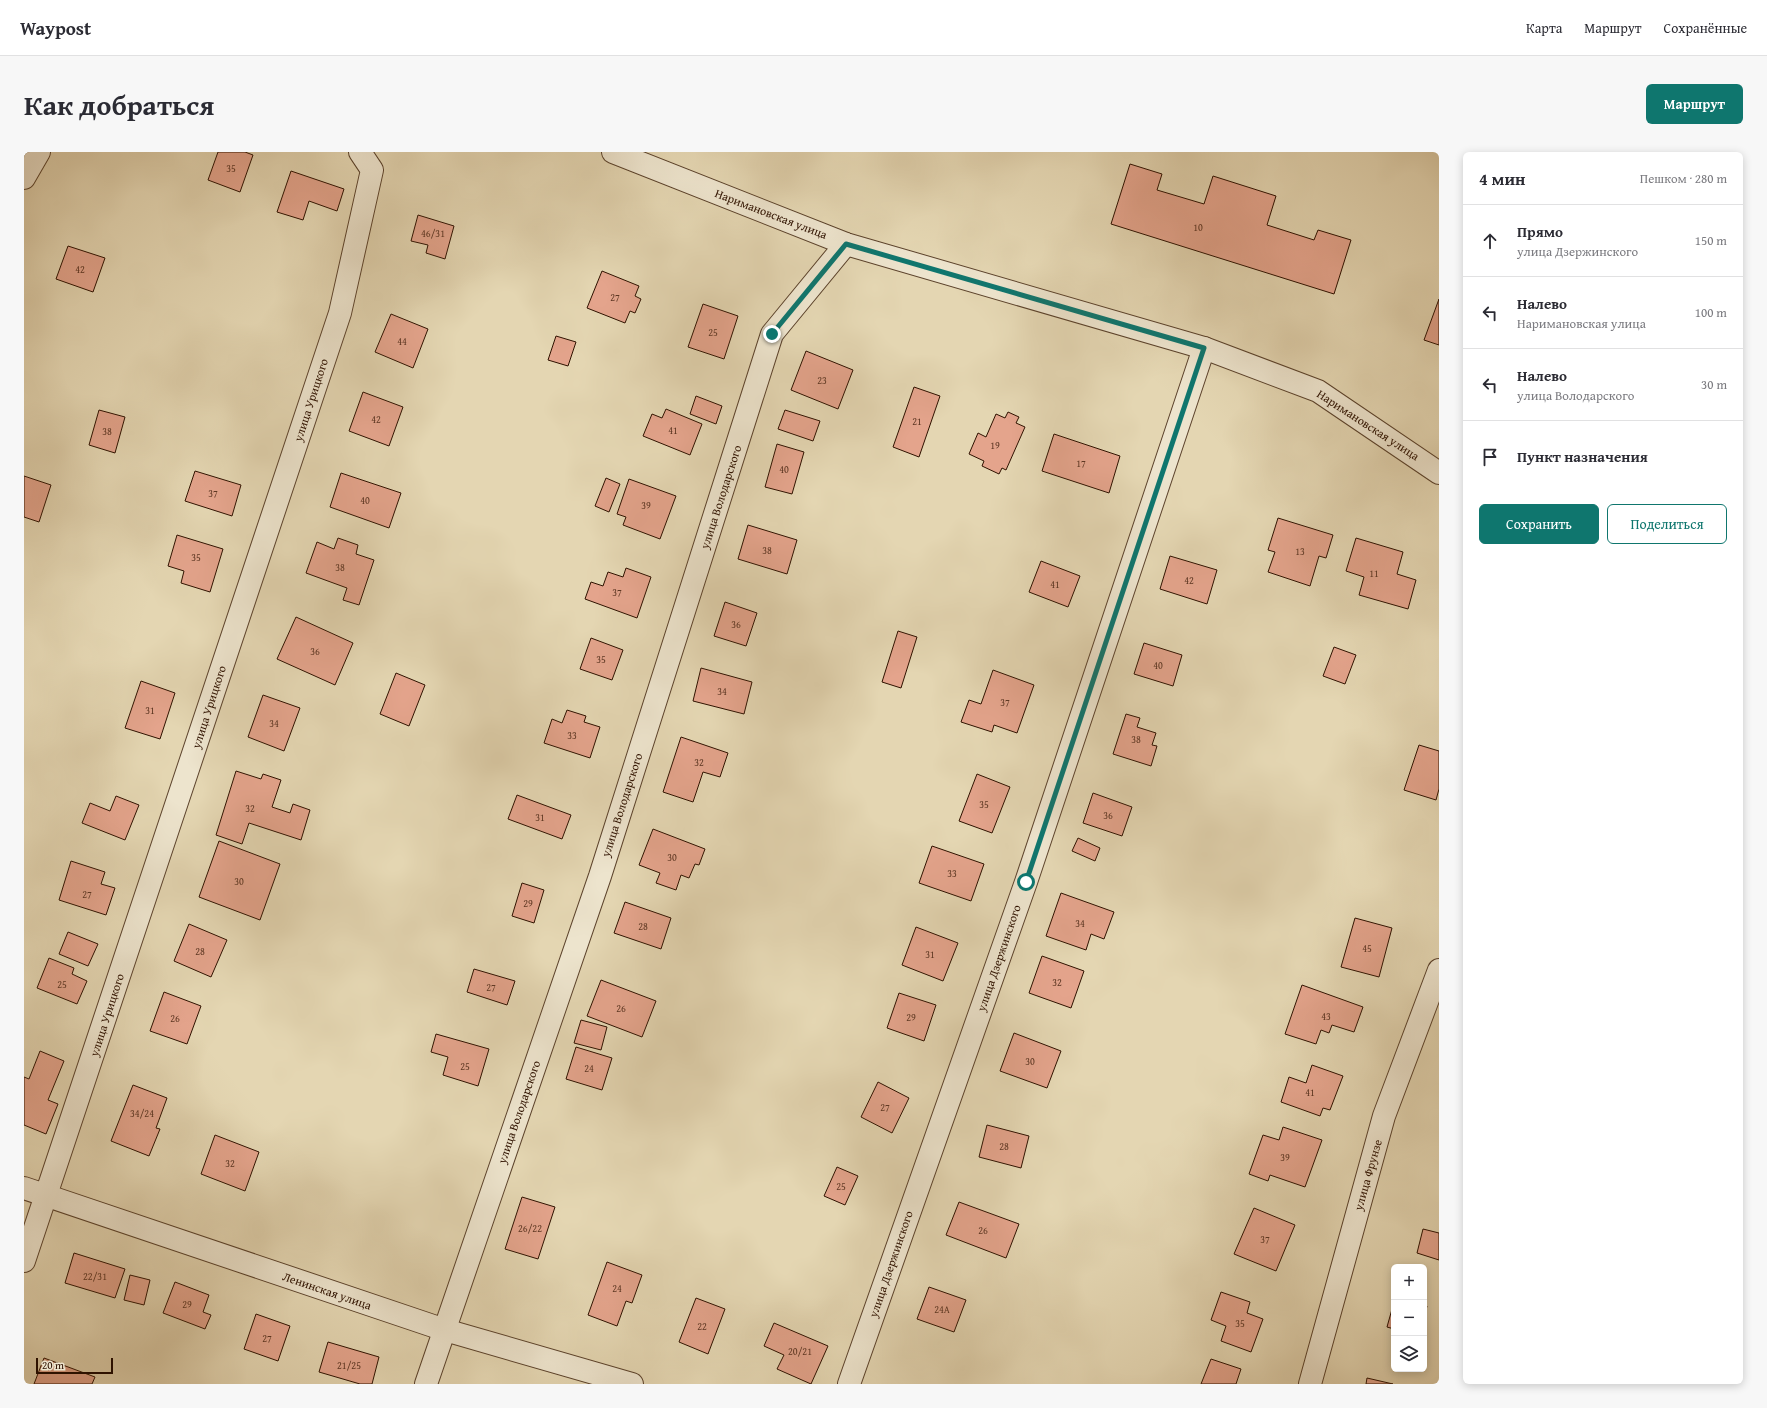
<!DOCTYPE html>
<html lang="ru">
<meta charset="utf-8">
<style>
:root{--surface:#fff;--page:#f7f7f7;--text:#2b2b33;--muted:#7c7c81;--line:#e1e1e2;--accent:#0f766e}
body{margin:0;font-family:"Gentium Book Plus",serif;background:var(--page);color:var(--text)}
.controls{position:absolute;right:12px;bottom:12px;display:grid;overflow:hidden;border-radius:6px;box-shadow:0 2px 10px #0003}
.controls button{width:36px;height:36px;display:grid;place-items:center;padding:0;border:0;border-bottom:1px solid var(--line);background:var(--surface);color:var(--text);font:20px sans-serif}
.scale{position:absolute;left:12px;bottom:10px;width:77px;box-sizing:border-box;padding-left:4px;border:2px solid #2f1200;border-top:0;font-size:11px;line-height:14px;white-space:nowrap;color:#2f1200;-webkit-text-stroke:3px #ede4cd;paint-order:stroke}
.stop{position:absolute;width:12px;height:12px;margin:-9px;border:3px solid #0f766e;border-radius:50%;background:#fff}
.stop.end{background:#0f766e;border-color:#fff;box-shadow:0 1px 4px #0008}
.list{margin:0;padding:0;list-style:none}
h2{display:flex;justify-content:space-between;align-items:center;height:52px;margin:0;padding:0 16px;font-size:17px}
h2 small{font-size:13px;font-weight:400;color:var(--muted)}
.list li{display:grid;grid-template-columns:26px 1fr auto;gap:12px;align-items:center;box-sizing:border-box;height:72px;padding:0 16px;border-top:1px solid var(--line)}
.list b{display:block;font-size:15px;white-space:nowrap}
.list p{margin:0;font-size:13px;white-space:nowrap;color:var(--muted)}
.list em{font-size:13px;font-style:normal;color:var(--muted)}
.actions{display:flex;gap:8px;padding:12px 16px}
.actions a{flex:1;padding:9px 0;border:1px solid var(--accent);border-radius:6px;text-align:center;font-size:14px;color:var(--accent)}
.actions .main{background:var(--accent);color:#fff}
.icon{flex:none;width:22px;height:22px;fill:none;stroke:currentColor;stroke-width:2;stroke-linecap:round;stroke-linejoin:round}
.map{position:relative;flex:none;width:1415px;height:1232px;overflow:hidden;border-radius:6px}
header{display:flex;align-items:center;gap:24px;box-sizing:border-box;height:56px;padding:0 20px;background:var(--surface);border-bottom:1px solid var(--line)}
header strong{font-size:19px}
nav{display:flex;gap:22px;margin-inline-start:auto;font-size:14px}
.intro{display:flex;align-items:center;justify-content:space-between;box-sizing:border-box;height:96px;padding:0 24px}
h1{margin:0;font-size:28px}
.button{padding:10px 18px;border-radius:6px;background:var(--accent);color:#fff;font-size:14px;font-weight:700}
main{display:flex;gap:24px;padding:0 24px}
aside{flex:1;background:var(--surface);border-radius:6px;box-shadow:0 2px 10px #0003}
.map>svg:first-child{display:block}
.building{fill:#e4a48c;stroke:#2f1200}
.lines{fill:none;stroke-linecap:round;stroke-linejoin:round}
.minor-casing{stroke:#5c432c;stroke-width:24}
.minor{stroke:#ede4cd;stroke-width:22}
.route{stroke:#0f766e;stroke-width:5}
.labels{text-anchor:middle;stroke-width:3.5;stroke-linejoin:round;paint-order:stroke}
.number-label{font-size:10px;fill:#5c3623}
.street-label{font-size:12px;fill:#2f1200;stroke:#ede4cd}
</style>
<header>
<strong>Waypost</strong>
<nav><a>Карта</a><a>Маршрут</a><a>Сохранённые</a></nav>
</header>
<div class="intro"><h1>Как добраться</h1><a class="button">Маршрут</a></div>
<main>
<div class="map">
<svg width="1415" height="1232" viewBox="0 0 1415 1232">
<rect width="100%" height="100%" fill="#e4d6b2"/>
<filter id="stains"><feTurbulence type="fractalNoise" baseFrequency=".005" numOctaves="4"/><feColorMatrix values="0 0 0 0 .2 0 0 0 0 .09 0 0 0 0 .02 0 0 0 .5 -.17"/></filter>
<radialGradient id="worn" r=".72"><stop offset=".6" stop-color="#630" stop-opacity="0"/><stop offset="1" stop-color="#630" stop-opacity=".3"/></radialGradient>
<!-- building -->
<g class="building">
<polygon points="194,0 221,0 229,3 216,40 184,28"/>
<polygon points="1106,12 1138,22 1133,38 1180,52 1189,24 1252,44 1243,73 1290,88 1294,78 1327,88 1310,142 1087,72"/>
<polygon points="267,19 320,37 313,59 285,49 279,68 253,60"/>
<polygon points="394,63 430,74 421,107 402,101 404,93 387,89"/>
<polygon points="44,94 81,106 69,140 32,127"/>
<polygon points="578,119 615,134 611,144 617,147 611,161 606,159 601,171 563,156"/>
<polygon points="1415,147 1415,193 1400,188"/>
<polygon points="679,152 714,164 700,207 664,195"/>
<polygon points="367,162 404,177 389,216 351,200"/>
<polygon points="532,184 552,190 544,214 524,208"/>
<polygon points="782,199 829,218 814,257 767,238"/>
<polygon points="890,235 916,244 895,305 869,295"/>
<polygon points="339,240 379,255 365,294 325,279"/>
<polygon points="672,244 698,254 692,272 666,262"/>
<polygon points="642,257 678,272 666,303 619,284 628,262 638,266"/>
<polygon points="75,258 101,265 91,301 65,293"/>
<polygon points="761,258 796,269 789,289 754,277"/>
<polygon points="984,260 995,265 992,271 1001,275 982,318 978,316 975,322 958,314 960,309 945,302 954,281 962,285 972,262 981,266"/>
<polygon points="1030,282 1096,304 1085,341 1018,319"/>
<polygon points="753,292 780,300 768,342 741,335"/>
<polygon points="171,319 217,333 208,364 161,349"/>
<polygon points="317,321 377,341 365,376 306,355"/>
<polygon points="0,324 27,333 15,370 0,365"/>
<polygon points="582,326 596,332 585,360 571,354"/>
<polygon points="605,327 652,344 636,387 599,373 602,365 593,362"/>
<polygon points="1254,366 1309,383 1302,406 1295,404 1286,434 1244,420 1251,400 1244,398"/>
<polygon points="724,373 773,388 763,422 714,407"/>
<polygon points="153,383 199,397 186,440 157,431 160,419 144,414"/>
<polygon points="314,386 334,393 332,402 350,408 335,453 319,448 323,436 282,421 293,390 310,397"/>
<polygon points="1332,386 1379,400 1373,422 1392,428 1384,457 1335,443 1340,425 1322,419"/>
<polygon points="1146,404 1193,418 1183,452 1136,437"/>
<polygon points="1017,409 1056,424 1044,455 1005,440"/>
<polygon points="602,416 627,425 613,466 561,447 567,430 579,434 584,420 599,425"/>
<polygon points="701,450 733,461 722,494 690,484"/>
<polygon points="272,465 329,491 311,533 253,507"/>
<polygon points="874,479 893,485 877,536 858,530"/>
<polygon points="567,486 599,498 588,528 556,517"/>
<polygon points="1120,491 1158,503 1149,534 1110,522"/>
<polygon points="1310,495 1332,503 1321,532 1299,524"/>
<polygon points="677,516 728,530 720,562 669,549"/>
<polygon points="969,518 1010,533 993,581 970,573 968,580 937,570 945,548 957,552"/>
<polygon points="372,521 401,533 385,574 356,562"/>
<polygon points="117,529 151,541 136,587 101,576"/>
<polygon points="239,543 276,556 260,599 224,585"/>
<polygon points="543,558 562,564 560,570 576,575 566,606 520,591 528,567 538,571"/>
<polygon points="1102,562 1116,566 1113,575 1132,581 1128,593 1133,594 1127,614 1089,602"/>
<polygon points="657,585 704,601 696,625 679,620 669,650 639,640"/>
<polygon points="1395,593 1415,599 1415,637 1412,648 1380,638"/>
<polygon points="212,619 237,627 239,622 257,628 248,655 266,661 269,652 286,658 277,688 225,671 218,692 192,683"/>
<polygon points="953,622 986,635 968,681 935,669"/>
<polygon points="1069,641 1108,655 1098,684 1059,671"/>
<polygon points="493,643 547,663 538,687 484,667"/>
<polygon points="92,644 115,653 101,688 58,671 66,651 86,659"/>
<polygon points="629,677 681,697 675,713 671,712 665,726 657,723 652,738 632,731 636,721 615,713"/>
<polygon points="1054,686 1076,696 1071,709 1048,699"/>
<polygon points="195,689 256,712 236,768 175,745"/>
<polygon points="908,694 960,712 947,749 895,731"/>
<polygon points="47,709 81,720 77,732 91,736 82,763 35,748"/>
<polygon points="498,731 520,738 510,771 488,764"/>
<polygon points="1037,741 1090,760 1080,787 1067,782 1062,798 1022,784"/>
<polygon points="601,750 647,766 637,797 590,781"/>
<polygon points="1331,766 1368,776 1355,825 1317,815"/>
<polygon points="165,772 203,788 187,825 150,809"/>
<polygon points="892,775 934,791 919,829 878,813"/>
<polygon points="44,780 74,792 64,814 35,802"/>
<polygon points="1018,804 1060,819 1047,856 1005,841"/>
<polygon points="25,806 50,816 48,822 63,829 53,852 13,836"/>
<polygon points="450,817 491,829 483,853 443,840"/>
<polygon points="577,828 632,849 618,885 563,864"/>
<polygon points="1278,833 1339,855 1330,880 1308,873 1305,881 1297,878 1292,892 1261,882"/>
<polygon points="140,840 177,854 163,892 126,879"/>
<polygon points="875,841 912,853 900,889 863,876"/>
<polygon points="557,868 583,875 577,898 550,891"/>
<polygon points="990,881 1037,899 1023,936 976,919"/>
<polygon points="412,882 465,897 454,934 419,923 424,905 407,900"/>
<polygon points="552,895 588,906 578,938 542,927"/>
<polygon points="16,899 40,909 24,948 34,952 22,982 0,973 0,925 5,927"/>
<polygon points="1288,913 1319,924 1306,958 1299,956 1296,964 1257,950 1265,925 1282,931"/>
<polygon points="854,930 885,946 868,981 837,965"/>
<polygon points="109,933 143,946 132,976 136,977 125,1004 87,989"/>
<polygon points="963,973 1005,984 997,1016 955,1005"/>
<polygon points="1259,975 1298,988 1281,1035 1246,1023 1244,1029 1225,1022 1239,983 1255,988"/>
<polygon points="191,983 235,1000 221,1039 177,1022"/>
<polygon points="813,1015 834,1024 821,1053 800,1044"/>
<polygon points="498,1045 531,1055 514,1107 481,1097"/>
<polygon points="935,1050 995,1072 982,1106 922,1083"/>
<polygon points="1230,1056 1271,1073 1252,1119 1210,1102"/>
<polygon points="1399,1077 1415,1081 1415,1108 1393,1101"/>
<polygon points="50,1101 101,1117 91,1146 41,1131"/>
<polygon points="583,1110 618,1123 608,1151 602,1149 593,1174 564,1163"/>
<polygon points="106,1123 126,1128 120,1153 100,1148"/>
<polygon points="151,1130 185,1143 179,1160 187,1163 181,1177 139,1161"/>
<polygon points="905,1135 942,1148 930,1180 893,1167"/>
<polygon points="1197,1140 1226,1150 1223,1161 1239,1167 1227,1200 1197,1189 1202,1174 1187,1168"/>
<polygon points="672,1146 701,1157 684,1202 655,1190"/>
<polygon points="1370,1150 1370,1177 1363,1175"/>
<polygon points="1400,1153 1403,1154 1400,1166"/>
<polygon points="232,1162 266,1174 254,1209 220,1197"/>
<polygon points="750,1171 804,1194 787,1232 753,1217 760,1203 740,1194"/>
<polygon points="304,1190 355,1205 348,1232 336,1232 295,1220"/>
<polygon points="20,1206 71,1225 68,1232 10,1232"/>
<polygon points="1187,1207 1217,1217 1212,1232 1177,1232"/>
<polygon points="1343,1226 1369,1232 1342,1232"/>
</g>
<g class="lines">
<!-- minor casing -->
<g class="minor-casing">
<g id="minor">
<polyline points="589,0 822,92 1180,196 1294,239 1415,321"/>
<polyline points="0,26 15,0"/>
<polyline points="0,1036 421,1178 608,1232"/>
<polyline points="0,1109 316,161 348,18 336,0"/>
<polyline points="402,1232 576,724 748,182 822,92"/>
<polyline points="825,1232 1002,730 1180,196"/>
<polyline points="1286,1232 1360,964 1415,818"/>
</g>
</g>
<!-- minor -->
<use href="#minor" class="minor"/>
</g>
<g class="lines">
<!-- route -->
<polyline class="route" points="748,182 822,92 1180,196 1002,730"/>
</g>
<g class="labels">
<!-- number labels -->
<g class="number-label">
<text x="207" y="20">35</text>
<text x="1174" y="79">10</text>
<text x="409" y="85">46/31</text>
<text x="56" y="121">42</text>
<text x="591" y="149">27</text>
<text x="689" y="184">25</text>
<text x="378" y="193">44</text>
<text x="798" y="232">23</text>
<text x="352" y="271">42</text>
<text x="893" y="273">21</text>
<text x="649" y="282">41</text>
<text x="83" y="283">38</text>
<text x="971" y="297">19</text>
<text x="1057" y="315">17</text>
<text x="760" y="321">40</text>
<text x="189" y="345">37</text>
<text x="341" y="352">40</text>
<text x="622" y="357">39</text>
<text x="743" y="402">38</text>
<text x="1276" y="403">13</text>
<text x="172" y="409">35</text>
<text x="316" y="419">38</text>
<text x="1350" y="425">11</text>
<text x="1165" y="432">42</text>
<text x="1031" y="436">41</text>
<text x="593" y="444">37</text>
<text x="712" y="476">36</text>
<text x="291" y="503">36</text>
<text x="577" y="511">35</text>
<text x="1134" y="517">40</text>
<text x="698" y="543">34</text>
<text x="981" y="554">37</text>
<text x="126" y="562">31</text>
<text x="250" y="575">34</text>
<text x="548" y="587">33</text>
<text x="1112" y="591">38</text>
<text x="675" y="614">32</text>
<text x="960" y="656">35</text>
<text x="226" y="660">32</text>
<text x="1084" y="667">36</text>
<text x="516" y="669">31</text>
<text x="648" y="709">30</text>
<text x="928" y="725">33</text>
<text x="215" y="733">30</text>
<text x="63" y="746">27</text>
<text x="504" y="755">29</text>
<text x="1056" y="775">34</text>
<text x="619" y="778">28</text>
<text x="1343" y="800">45</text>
<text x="176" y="803">28</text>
<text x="906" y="806">31</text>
<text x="1033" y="834">32</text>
<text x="38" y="836">25</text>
<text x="467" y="839">27</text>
<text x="597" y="860">26</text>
<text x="1302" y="868">43</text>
<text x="887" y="869">29</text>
<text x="151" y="870">26</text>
<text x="1006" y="913">30</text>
<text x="441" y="918">25</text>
<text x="565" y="920">24</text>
<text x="1286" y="944">41</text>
<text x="861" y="959">27</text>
<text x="118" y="965">34/24</text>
<text x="980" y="998">28</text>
<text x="1261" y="1009">39</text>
<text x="206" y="1015">32</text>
<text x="817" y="1038">25</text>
<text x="506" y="1080">26/22</text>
<text x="959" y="1082">26</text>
<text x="1241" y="1091">37</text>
<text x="71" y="1128">22/31</text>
<text x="593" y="1140">24</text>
<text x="163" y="1156">29</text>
<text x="918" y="1161">24А</text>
<text x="1216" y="1175">35</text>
<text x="678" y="1178">22</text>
<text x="243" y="1190">27</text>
<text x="776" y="1203">20/21</text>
<text x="325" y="1217">21/25</text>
</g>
<!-- street labels -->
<g class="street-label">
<text transform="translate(747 62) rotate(21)" y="4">Наримановская улица</text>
<text transform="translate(287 248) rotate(-72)" y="4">улица Урицкого</text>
<text transform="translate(1344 273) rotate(33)" y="4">Наримановская улица</text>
<text transform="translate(697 345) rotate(-72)" y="4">улица Володарского</text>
<text transform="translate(185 555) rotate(-72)" y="4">улица Урицкого</text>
<text transform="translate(598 653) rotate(-72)" y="4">улица Володарского</text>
<text transform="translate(975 806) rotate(-71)" y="4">улица Дзержинского</text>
<text transform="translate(83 863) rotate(-72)" y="4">улица Урицкого</text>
<text transform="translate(495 960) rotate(-71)" y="4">улица Володарского</text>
<text transform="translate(1344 1023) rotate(-74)" y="4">улица Фрунзе</text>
<text transform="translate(867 1112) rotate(-71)" y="4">улица Дзержинского</text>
<text transform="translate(303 1139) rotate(19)" y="4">Ленинская улица</text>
</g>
</g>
<rect width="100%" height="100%" filter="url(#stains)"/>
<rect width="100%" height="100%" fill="url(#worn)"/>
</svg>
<div class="controls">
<button>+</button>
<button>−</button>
<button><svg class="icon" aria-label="layers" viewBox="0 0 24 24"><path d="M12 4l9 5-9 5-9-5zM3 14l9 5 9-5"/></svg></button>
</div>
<div class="scale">20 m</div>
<div class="stop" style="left:1002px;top:730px"></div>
<div class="stop end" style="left:748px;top:182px"></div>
</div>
<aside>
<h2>4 мин<small>Пешком · 280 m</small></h2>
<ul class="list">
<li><svg class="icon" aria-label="ahead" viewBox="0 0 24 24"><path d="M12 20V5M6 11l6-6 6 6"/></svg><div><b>Прямо</b><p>улица Дзержинского</p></div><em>150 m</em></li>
<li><svg class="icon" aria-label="left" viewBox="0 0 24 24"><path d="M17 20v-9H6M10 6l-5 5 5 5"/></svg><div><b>Налево</b><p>Наримановская улица</p></div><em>100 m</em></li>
<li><svg class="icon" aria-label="left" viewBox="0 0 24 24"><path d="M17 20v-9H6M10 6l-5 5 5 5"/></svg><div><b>Налево</b><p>улица Володарского</p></div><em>30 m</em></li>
<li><svg class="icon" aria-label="arrive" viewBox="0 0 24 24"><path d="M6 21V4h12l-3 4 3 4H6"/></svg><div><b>Пункт назначения</b></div></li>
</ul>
<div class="actions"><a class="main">Сохранить</a><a>Поделиться</a></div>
</aside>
</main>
